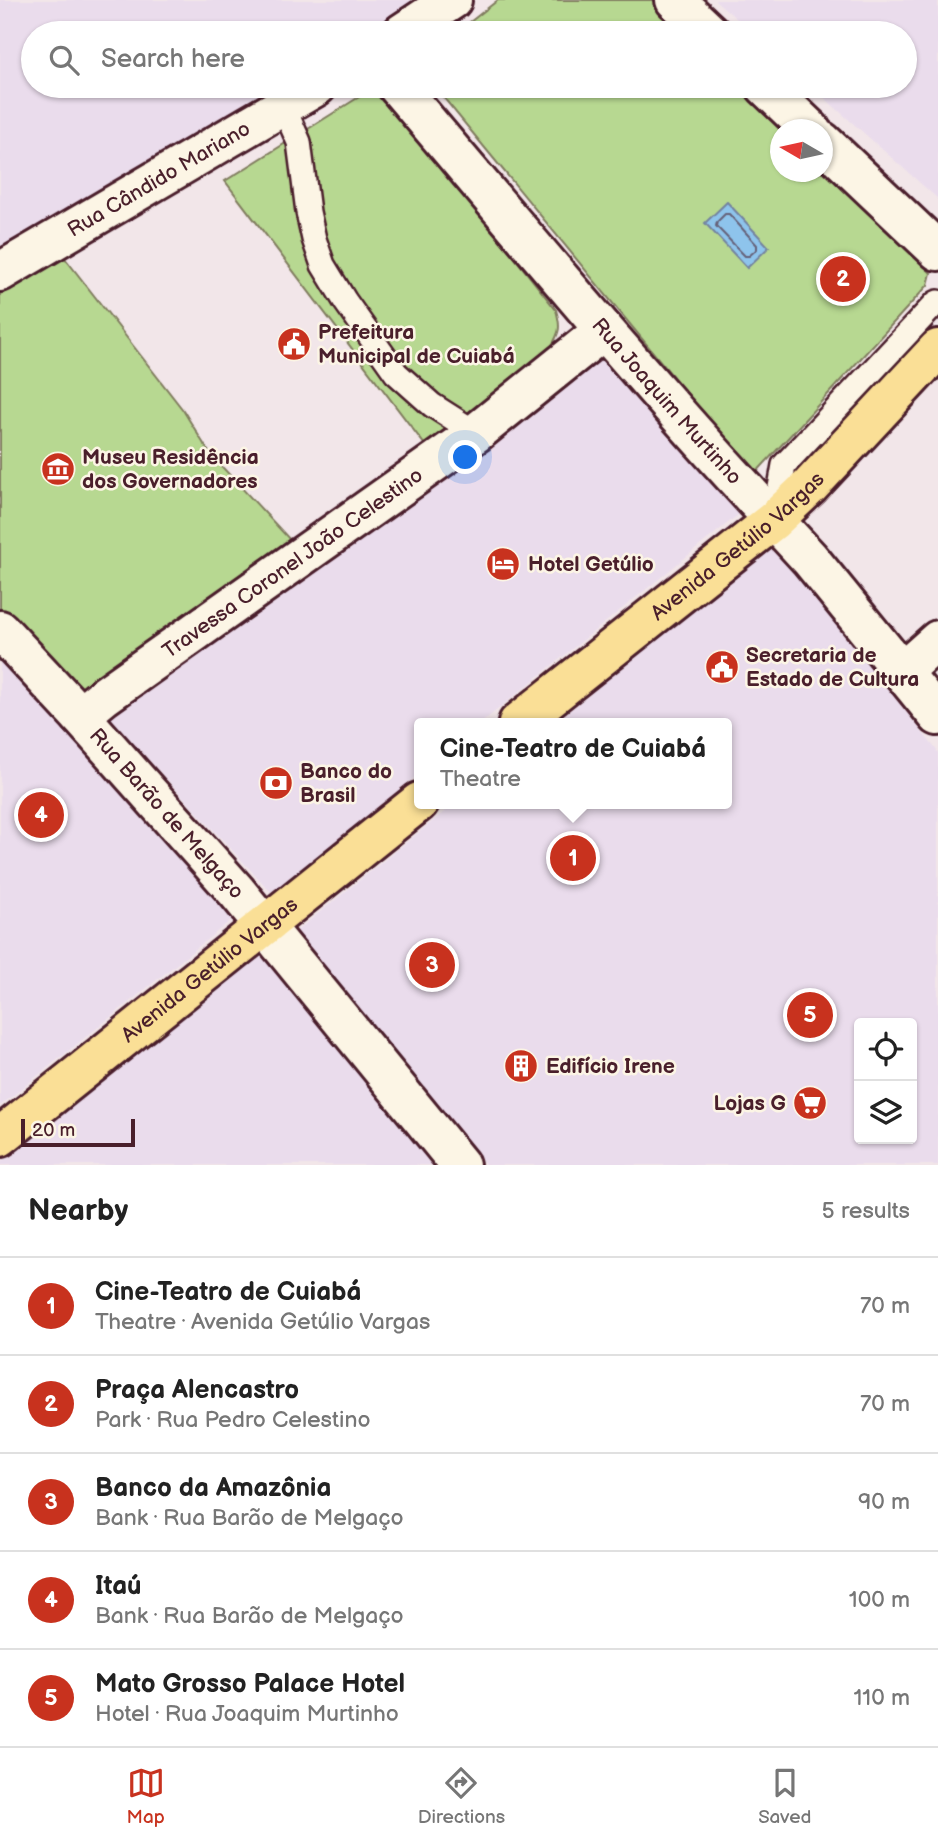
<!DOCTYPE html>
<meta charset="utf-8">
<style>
:root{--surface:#fff;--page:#f6f6f6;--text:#222;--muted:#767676;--line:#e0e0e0;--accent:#c8321e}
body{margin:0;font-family:"Balsamiq Sans",sans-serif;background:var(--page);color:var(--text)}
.controls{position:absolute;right:21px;bottom:21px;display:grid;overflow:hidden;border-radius:7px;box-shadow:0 2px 5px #0004}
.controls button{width:63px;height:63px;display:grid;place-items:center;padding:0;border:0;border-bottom:2px solid var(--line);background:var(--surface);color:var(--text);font:35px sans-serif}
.compass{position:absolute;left:770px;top:119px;width:63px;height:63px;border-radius:50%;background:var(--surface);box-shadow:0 2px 5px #0004;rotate:279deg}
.scale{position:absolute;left:21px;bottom:18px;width:114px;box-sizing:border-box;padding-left:7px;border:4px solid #4a1f2b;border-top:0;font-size:19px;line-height:24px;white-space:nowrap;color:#4a1f2b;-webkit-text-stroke:5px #fcf5e5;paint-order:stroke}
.you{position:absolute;left:466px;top:458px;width:24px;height:24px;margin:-18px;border:5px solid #fff;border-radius:50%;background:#1a73e8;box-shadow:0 0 0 10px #1a73e833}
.badge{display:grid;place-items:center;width:46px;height:46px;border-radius:50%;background:var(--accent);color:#fff;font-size:23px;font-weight:700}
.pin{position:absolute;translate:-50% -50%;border:4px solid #fff;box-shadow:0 2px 7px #0006}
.popup{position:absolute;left:414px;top:718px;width:318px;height:91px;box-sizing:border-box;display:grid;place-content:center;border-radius:7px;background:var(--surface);filter:drop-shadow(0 2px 5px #0005);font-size:23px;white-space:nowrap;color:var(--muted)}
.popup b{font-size:26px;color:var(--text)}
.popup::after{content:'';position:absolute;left:50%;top:100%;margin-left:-14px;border:14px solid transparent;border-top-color:var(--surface)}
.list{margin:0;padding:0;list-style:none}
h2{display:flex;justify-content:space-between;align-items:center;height:91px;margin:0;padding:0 28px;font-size:30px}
h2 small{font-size:23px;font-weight:400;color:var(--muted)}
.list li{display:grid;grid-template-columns:46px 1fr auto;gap:21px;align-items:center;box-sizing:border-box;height:98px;padding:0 28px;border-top:2px solid var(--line)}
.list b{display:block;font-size:26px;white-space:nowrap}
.list p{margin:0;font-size:23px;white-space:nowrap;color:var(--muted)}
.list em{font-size:23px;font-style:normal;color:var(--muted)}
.icon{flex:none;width:38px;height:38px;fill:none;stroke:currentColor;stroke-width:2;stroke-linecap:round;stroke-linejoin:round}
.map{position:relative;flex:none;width:938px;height:1165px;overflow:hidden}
.search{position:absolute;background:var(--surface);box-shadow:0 2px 5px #0004;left:21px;right:21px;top:21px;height:77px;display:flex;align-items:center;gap:18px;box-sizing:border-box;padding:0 24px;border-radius:38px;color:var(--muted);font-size:26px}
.sheet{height:581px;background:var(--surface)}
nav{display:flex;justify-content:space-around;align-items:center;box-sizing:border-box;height:98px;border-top:2px solid var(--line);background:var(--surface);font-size:19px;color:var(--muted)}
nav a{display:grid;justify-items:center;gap:4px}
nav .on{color:var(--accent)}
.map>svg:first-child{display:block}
.built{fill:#eadcec;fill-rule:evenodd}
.green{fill:#b7d891;stroke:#807c5e;stroke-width:2}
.water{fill:#8ec4ec;stroke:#73829f;stroke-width:2}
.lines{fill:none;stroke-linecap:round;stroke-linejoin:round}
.shore{stroke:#656178;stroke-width:2}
.lane-casing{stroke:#4a1f2b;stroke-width:28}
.street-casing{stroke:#4a1f2b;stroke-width:44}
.secondary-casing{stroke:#4a1f2b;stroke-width:44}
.primary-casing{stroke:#4a1f2b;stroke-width:44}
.lane{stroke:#fcf5e5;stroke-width:23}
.street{stroke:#fcf5e5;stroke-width:38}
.secondary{stroke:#fcf5e5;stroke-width:38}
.primary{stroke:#fadf96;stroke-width:38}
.labels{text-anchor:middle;stroke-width:5;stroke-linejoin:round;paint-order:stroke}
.street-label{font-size:21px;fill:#4a1f2b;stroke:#fcf5e5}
.poi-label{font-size:21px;font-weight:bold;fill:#4a1f2b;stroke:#fcf5e5;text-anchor:start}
</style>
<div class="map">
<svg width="938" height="1165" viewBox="0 0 938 1165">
<rect width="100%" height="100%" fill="#f2e6e9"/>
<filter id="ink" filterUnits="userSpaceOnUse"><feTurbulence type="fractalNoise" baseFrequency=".0143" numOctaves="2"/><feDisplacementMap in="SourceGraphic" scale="14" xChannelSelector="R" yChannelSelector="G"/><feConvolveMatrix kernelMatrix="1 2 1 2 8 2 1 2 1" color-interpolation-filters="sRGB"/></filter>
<g filter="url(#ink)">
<!-- built -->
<g class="built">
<polygon points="0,0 420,0 365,33 33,33 33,86 278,86 0,253"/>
<polygon points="715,0 938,0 938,199 811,86 905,86 905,33 753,33"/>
<polygon points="603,344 749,506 481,723 419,723 419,774 272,893 105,713"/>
<path d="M 774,546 L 938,752 L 938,1165 L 486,1165 L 294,933 L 454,804 L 727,804 L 727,723 L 554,723 ZM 859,1023 L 912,1023 L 912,1139 L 859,1139 Z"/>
<polygon points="0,652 239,914 0,1106"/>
<polygon points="263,950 439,1165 0,1165 0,1162"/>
</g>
<!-- green -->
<g class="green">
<polygon points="498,0 657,0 690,33 456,33"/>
<polygon points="434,86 743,86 787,129 780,130 780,172 822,172 823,164 931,273 928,285 754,475"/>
<path d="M 367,92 L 386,95 L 556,310 C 561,327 560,332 551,347 L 428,449 L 225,181 Z"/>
<polygon points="61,253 183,410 210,454 293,543 75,693 0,609 0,294"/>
</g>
<!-- water -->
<polygon class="water" points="727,202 769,247 747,268 705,223"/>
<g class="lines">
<!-- shore -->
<polygon class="shore" points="725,214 729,214 757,245 757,249 749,256 745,256 716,226 717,222"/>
<!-- lane casing -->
<g class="lane-casing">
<g id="lane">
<polyline points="283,106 299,142 308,212 314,239 323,265 345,301 396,373 432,405 476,433"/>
<polyline points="775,516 784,465 936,303 938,302"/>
</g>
</g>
<!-- street casing -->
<g class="street-casing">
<g id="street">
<polyline points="675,0 710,33"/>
<polyline points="402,33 452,0"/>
<path id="s1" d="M 397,86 C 521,232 643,380 774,520"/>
<polyline points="765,86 811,130"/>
<polyline points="822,141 938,251"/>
<path id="s2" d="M 0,272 L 317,86"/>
<polyline points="902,672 938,640"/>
<path id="s3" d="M 80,716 L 103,697 L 476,433 L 604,330"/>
</g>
</g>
<!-- secondary casing -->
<g class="secondary-casing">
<g id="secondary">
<polyline points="774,520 810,559 938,716"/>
<path id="s4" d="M 0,630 L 80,716 L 237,892 L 460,1165"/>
</g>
</g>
<!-- primary casing -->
<g class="primary-casing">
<g id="primary">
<path id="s5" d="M 518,723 L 774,520 L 810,486 L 938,349"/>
<path id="s6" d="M 0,1137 L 419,802"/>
</g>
</g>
<!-- lane -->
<use href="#lane" class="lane"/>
<!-- street -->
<use href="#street" class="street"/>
<!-- secondary -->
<use href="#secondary" class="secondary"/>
<!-- primary -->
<use href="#primary" class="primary"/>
</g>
</g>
<!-- icons -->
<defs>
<g id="civic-disc" transform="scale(1.75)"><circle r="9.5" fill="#c8321e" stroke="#fcf5e5"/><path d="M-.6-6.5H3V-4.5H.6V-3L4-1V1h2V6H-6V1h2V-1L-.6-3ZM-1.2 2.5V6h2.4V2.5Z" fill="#fff"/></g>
<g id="museum-disc" transform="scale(1.75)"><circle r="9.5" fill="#c8321e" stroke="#fcf5e5"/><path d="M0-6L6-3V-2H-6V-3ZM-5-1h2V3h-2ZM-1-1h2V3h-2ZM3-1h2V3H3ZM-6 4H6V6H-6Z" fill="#fff"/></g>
<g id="hotel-disc" transform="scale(1.75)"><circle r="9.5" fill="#c8321e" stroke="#fcf5e5"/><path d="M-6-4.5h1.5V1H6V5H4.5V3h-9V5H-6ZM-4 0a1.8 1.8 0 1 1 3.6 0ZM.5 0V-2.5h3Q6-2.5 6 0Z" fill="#fff"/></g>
<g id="bank-disc" transform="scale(1.75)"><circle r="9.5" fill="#c8321e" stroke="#fcf5e5"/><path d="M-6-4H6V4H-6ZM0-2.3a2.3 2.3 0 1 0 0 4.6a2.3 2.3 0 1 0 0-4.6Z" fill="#fff"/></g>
<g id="building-disc" transform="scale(1.75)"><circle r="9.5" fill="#c8321e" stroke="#fcf5e5"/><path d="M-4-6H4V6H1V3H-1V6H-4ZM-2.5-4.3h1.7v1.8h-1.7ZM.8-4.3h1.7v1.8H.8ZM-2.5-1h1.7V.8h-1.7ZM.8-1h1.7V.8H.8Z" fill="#fff"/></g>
<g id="supermarket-disc" transform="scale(1.75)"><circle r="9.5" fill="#c8321e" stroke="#fcf5e5"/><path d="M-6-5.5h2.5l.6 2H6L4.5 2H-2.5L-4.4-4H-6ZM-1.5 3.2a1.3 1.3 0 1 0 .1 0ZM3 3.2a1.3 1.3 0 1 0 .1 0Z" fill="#fff"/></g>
</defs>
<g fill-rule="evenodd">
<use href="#civic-disc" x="294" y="344"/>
<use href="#museum-disc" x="58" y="469"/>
<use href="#hotel-disc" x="503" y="564"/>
<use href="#civic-disc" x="722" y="667"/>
<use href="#bank-disc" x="276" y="783"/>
<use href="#building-disc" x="521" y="1066"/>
<use href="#supermarket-disc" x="810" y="1103"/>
</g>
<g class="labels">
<!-- street labels -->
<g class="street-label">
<text dy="7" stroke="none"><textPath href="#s2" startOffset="184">Rua Cândido Mariano</textPath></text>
<text dy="7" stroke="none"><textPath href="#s1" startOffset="415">Rua Joaquim Murtinho</textPath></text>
<text dy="7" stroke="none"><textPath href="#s5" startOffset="282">Avenida Getúlio Vargas</textPath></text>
<text dy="7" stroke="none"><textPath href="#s3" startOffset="262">Travessa Coronel João Celestino</textPath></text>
<text dy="7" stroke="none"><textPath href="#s4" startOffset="248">Rua Barão de Melgaço</textPath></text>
<text dy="7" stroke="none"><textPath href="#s6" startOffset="268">Avenida Getúlio Vargas</textPath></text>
</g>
<!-- poi labels -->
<g class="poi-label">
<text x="318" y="339">Prefeitura<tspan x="318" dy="24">Municipal de Cuiabá</tspan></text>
<text x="82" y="464">Museu Residência<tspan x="82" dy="24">dos Governadores</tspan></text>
<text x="528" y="571">Hotel Getúlio</text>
<text x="746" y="662">Secretaria de<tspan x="746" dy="24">Estado de Cultura</tspan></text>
<text x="300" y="778">Banco do<tspan x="300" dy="24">Brasil</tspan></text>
<text x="546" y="1073">Edifício Irene</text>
<text x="786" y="1110" text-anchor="end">Lojas G</text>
</g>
</g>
</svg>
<div class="controls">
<button><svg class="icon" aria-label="locate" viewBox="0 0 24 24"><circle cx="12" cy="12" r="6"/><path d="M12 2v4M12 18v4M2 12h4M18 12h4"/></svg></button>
<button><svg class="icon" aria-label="layers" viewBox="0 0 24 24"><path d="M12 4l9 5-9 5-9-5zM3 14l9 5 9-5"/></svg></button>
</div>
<svg class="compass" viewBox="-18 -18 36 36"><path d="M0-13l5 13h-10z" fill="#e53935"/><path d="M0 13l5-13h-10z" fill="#767676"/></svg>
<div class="scale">20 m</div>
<div class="you"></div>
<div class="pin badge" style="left:573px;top:858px">1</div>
<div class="popup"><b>Cine-Teatro de Cuiabá</b>Theatre</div>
<div class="pin badge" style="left:843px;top:279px">2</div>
<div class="pin badge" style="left:432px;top:965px">3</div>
<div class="pin badge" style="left:41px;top:815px">4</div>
<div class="pin badge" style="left:810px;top:1015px">5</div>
<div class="search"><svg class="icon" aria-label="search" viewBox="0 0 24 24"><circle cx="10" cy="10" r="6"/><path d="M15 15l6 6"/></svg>Search here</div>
</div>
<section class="sheet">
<h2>Nearby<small>5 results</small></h2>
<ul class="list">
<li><span class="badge">1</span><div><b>Cine-Teatro de Cuiabá</b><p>Theatre · Avenida Getúlio Vargas</p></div><em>70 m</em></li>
<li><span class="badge">2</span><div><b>Praça Alencastro</b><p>Park · Rua Pedro Celestino</p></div><em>70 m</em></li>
<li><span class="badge">3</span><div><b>Banco da Amazônia</b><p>Bank · Rua Barão de Melgaço</p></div><em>90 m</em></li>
<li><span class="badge">4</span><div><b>Itaú</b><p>Bank · Rua Barão de Melgaço</p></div><em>100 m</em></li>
<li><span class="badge">5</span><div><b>Mato Grosso Palace Hotel</b><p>Hotel · Rua Joaquim Murtinho</p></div><em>110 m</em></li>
</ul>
</section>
<nav>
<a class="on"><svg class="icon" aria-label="map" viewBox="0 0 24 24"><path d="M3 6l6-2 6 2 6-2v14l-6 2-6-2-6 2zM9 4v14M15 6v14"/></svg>Map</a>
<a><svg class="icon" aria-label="directions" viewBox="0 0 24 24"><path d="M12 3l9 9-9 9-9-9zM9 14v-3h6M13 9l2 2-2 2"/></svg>Directions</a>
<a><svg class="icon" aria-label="saved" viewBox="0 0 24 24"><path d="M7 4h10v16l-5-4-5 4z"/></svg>Saved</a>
</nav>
